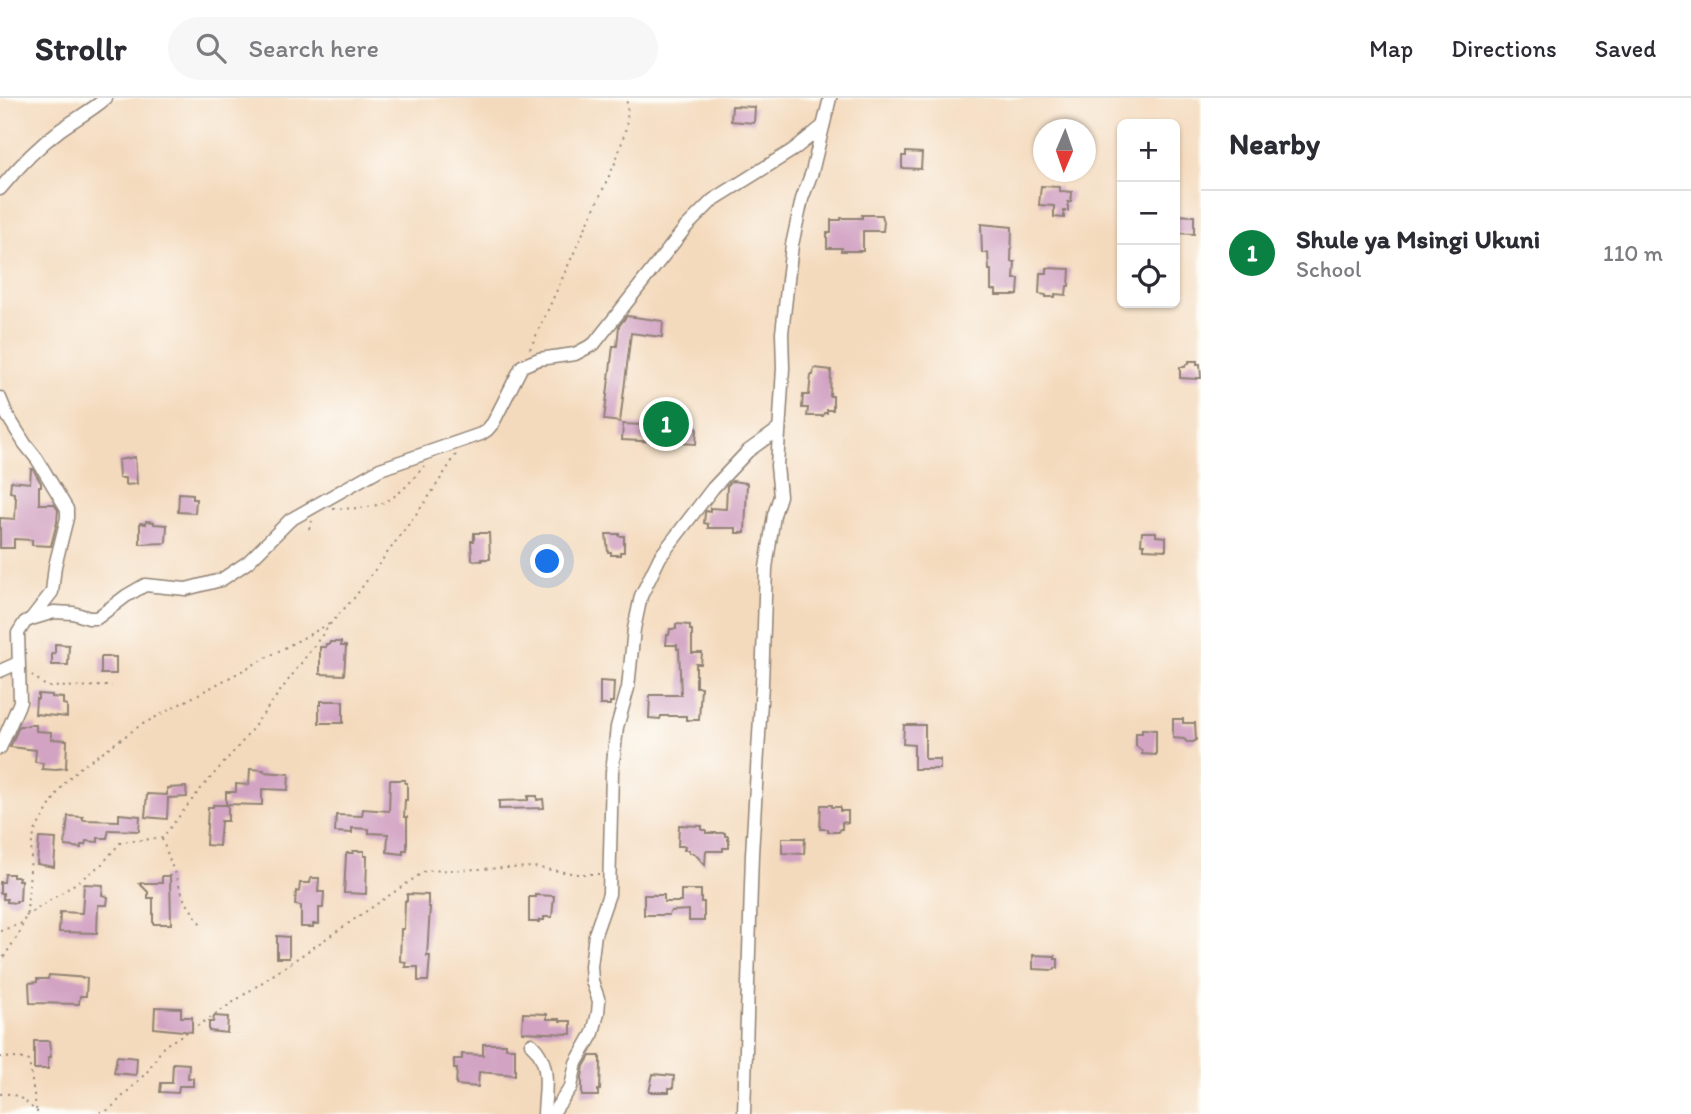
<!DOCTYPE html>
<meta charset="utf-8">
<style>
:root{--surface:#fff;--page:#f7f7f7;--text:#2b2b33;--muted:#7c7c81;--line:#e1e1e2;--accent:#0b8043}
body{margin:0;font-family:Itim,sans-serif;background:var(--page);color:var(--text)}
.controls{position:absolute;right:21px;top:21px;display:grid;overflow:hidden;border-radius:10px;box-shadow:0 2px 5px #0004}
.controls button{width:63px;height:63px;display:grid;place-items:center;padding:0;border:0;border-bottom:2px solid var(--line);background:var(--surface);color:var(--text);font:35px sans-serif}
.compass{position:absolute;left:1033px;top:21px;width:63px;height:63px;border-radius:50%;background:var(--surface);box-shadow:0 2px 5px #0004;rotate:182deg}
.you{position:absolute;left:548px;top:464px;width:24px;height:24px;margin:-18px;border:5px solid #fff;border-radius:50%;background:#1a73e8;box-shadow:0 0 0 10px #1a73e833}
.badge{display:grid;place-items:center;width:46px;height:46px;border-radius:50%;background:var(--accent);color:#fff;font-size:23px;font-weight:700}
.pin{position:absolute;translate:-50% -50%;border:4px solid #fff;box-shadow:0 2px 7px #0006}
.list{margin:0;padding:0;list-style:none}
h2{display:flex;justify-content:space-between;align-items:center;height:91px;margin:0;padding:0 28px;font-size:30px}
h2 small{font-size:23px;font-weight:400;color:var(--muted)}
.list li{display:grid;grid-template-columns:46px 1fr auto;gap:21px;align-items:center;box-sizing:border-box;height:126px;padding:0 28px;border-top:2px solid var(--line)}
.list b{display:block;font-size:26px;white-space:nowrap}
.list p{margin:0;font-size:23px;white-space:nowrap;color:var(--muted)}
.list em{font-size:23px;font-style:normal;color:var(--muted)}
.icon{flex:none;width:38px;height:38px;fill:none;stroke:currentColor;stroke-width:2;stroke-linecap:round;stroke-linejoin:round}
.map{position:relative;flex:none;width:1201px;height:1016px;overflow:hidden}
header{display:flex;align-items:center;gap:42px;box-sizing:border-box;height:98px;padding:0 35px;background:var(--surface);border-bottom:2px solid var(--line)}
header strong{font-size:33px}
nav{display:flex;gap:38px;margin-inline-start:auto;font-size:24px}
.search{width:490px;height:63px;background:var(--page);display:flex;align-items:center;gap:18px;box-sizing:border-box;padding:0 24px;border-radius:38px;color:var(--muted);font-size:26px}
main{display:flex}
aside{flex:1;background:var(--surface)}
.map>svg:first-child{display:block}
.building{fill:#d2a3c3}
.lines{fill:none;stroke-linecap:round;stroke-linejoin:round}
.street-casing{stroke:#908274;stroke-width:15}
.path{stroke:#908274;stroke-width:2;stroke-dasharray:2 5;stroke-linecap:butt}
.street{stroke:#fff;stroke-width:12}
</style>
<header>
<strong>Strollr</strong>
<div class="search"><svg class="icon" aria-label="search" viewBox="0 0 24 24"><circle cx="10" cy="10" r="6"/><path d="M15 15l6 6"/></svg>Search here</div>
<nav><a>Map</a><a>Directions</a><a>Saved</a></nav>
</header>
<main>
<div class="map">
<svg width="1201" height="1016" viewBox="0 0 1201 1016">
<rect width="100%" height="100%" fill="#fdfcf7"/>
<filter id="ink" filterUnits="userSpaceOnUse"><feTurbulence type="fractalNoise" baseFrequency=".0143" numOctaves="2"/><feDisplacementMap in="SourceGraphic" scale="14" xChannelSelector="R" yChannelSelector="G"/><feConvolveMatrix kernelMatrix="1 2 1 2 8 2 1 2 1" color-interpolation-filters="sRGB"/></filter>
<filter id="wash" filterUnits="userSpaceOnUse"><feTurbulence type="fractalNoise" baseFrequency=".00686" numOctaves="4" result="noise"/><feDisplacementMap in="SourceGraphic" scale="28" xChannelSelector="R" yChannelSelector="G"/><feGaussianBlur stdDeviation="1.57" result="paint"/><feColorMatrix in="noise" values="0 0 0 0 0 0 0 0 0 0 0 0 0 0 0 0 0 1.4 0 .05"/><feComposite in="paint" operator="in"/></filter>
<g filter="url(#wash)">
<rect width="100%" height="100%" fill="#f4dabd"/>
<g id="blocks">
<!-- building -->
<g class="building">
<polygon points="732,8 755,9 754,25 731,23"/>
<polygon points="906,54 922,55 921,71 902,70 902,58 906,58"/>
<polygon points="1041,88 1060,89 1060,93 1072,94 1071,104 1068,104 1068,113 1064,113 1064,120 1054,119 1054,108 1039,107"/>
<polygon points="862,117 882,117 884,124 883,133 863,133 863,153 841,153 842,150 827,150 827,135 831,135 831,122 841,122 841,120 862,120"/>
<polygon points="1175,117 1194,118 1194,136 1175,135"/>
<polygon points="981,126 1012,129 1011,164 1015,164 1014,181 1019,181 1018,197 996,197 996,192 991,192 991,172 989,172 988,155 982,155"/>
<polygon points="1047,170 1070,171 1069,188 1067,188 1066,197 1055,196 1055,199 1046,199 1046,197 1039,196 1040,175 1047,175"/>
<polygon points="627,218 663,223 662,239 631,235 620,324 604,322 613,248 617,248 619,228"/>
<polygon points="1189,263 1197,263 1197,266 1200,266 1201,280 1197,280 1197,281 1180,280 1180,269 1185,269 1186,266 1189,266"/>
<polygon points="814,270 831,272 830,298 833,298 833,312 827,312 827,315 824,315 823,318 807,318 808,310 802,310 803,297 809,297 811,277 813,277"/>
<polygon points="623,326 697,330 696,346 622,342"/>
<polygon points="135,359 137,386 125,387 125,380 119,380 118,362"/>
<polygon points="31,371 33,371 41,385 41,388 39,388 39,406 54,406 58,412 57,424 51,448 32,447 32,442 14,441 14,450 0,450 0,420 15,421 16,399 14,399 14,395 10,394 11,383 30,385"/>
<polygon points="732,383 747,385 745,435 736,435 736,430 708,430 708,426 704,425 705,415 706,413 710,414 710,410 726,411 727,388"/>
<polygon points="179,395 193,396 193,401 196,401 195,415 178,414"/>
<polygon points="146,423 154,424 154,426 167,427 166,445 140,446 140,425 146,426"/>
<polygon points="1142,434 1156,434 1156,438 1166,439 1166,452 1144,451 1144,446 1141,446"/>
<polygon points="474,435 489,435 490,461 482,461 482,463 472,462 471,443 474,443"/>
<polygon points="606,436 619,436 619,438 624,438 624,454 620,454 620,457 611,457 611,454 608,454"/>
<polygon points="676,526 690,527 690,532 692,532 692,555 702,555 701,566 696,566 696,589 701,589 699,622 686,622 686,618 661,618 660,621 649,620 650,597 681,597 679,551 677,551 677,547 666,547 667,537 669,537 670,531 676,531"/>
<polygon points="330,544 341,544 341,548 346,548 344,577 320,576 320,549 326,549 326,546 330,546"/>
<polygon points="55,546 69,547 68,567 52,567 52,555 55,556"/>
<rect x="101" y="559" width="15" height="17"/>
<polygon points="600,583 614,584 613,604 610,604 610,607 600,607"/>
<polygon points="38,596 52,597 52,599 63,600 63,606 67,607 67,619 35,616 36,601 38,601"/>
<polygon points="321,603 343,603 343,625 319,625 319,607 321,607"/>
<polygon points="1173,621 1183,621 1183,625 1195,625 1196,642 1193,644 1187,644 1184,641 1173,640"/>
<polygon points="28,627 36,627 36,633 51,634 51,641 67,642 66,670 56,671 56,672 42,671 43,665 35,664 36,652 10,649 19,628 28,628"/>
<polygon points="904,627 925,627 925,661 940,661 940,671 914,671 914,647 903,646"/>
<polygon points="1142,631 1156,632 1156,657 1142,656 1142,653 1136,648 1136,635 1142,635"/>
<polygon points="250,671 264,672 264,674 289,676 288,692 262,691 262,707 226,706 226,694 236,694 236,686 249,687"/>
<polygon points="390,682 405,682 405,685 407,685 407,702 405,702 404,719 407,719 407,752 403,752 403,756 387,754 388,736 369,735 369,731 352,730 352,735 335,734 336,717 362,718 363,711 389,713"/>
<polygon points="186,689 187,699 168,700 167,721 145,719 147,696 167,697 167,690"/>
<polygon points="528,698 537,698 537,702 543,701 544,710 499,711 499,703 528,702"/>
<polygon points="213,707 228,707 228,723 221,723 219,748 206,747 208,709 213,709"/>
<polygon points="821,707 832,707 832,709 840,709 840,713 848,713 848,725 842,724 842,731 840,731 839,734 828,734 828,731 820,731"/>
<polygon points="119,716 140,718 139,733 109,732 107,740 98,740 98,744 86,743 85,747 81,747 81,750 65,748 68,718 83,719 83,722 119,723"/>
<polygon points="679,727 702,728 702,732 706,732 706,735 725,735 725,738 728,738 728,742 729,742 729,750 723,750 723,753 706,753 705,767 694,755 689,755 689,752 684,752 685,748 678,748"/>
<polygon points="39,740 56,741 54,769 37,766"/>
<polygon points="782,740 805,740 804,756 782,755"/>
<polygon points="353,753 364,753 364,758 367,758 366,796 344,795 346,757 347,755 353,755"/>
<polygon points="5,776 13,776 13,779 19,779 18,782 21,782 20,803 16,803 16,805 7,804 7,801 3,801 3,795 0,795 0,784 4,784"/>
<polygon points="162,778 170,778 171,826 153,826 153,800 148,800 148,794 139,785 162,785"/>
<polygon points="311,780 319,780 318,794 324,794 323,810 319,810 319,826 313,826 313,829 301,829 301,808 295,807 296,793 299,794 300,785 310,785"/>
<polygon points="84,786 103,787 102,797 108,799 107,807 98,807 97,835 59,834 60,814 82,815"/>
<polygon points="681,792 701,792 701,804 704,804 704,823 689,823 689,812 671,813 669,817 644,817 644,797 664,797 664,804 681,804"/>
<polygon points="407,796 428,797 428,809 430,809 427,858 430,858 428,883 418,883 418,869 405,869 406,864 400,863 401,831 404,831 405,803 407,803"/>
<polygon points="535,797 554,798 552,819 544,819 544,822 539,822 539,824 529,824 529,799 535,799"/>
<polygon points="277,838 289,839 289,860 277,860"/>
<polygon points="1033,857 1055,858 1055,861 1058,861 1058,870 1055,870 1054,872 1033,871"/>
<polygon points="49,877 87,880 86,898 80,898 79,906 30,905 29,885 37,884 37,881 48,881"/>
<polygon points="155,909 181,910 181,919 192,919 192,934 154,930"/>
<polygon points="523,915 547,916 547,921 560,921 560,923 571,923 571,936 522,934"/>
<polygon points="214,918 228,919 227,935 209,933 209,924 213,924"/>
<polygon points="34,943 49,943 51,959 48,959 48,971 34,971"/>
<polygon points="483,946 506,946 506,950 515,950 515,977 479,974 478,989 456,987 457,971 454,971 454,961 462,961 462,956 483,957"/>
<polygon points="117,958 137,960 136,977 114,975"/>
<polygon points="590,958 600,958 600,965 601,965 600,992 598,992 598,998 582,998 582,979 584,968"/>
<polygon points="173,965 189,966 188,980 193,980 193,988 179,988 178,995 160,994 161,985 172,985"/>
<polygon points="653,976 674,978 673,990 669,990 669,994 649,994"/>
</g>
</g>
</g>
<g filter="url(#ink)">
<use href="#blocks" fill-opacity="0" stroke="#908274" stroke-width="2"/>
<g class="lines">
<!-- street casing -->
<g class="street-casing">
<g id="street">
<path d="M 0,91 C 18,69 37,49 60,32 C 75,21 91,13 106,0"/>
<polyline points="0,300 7,317 25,346 37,361 67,411 67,420 55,468 52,494 31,521"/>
<polyline points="0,573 18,565"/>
<polyline points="0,650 20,604 18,535 25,524 31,521 54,514 73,515 89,520 97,520 126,498 145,487 186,491 221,482 248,464 290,422 380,371 481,336 487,332 493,325 522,268 539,261 575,256 594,246 686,129 713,102 793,52 823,28"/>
<path d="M 531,946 C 552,965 545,990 544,1016"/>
<polyline points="552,1016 571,989 576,965 593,935 598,915 599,903 592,883 591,868 595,836 609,796 612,674 617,629 628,590 634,531 641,498 660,459 713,390 748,353 779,331"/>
<polyline points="744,1016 752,756 762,586 766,470 774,417 780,398 777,368 783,270 782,235 792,147 802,101 812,74 830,0"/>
</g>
</g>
<!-- path -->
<g class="path">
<path d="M 530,251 L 615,65 C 622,44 631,23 626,0"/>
<path d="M 333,411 C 345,410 356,411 367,409 C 393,406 409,386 424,368"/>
<polyline points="309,431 312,423"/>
<polyline points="32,577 47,589 112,588"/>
<polyline points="162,741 184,801 202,828"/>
<polyline points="26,818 69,790 102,766 121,744 162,740 199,693 243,643 331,525 354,500 428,400 456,357"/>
<polyline points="0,833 22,825"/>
<polyline points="0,865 20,834 27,814 32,744 36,731 58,694 67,682 78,671 141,627 329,526"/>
<polyline points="0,959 26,961 29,963 37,1016"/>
<path d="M 0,996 C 20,994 25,1005 40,1016"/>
<polyline points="93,1016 108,1012 113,1008 147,974 164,948 210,920 425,773 533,769 577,776 599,776"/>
</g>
<!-- street -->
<use href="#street" class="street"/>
</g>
</g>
</svg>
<div class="controls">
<button>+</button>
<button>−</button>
<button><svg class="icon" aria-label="locate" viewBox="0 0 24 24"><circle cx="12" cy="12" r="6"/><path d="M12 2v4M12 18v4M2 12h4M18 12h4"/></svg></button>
</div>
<svg class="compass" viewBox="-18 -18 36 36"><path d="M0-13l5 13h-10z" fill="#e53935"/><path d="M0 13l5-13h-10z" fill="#7c7c81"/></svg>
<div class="you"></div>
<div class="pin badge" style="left:666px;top:326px">1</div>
</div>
<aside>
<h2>Nearby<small></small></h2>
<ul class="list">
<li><span class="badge">1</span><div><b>Shule ya Msingi Ukuni</b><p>School</p></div><em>110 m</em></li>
</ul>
</aside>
</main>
